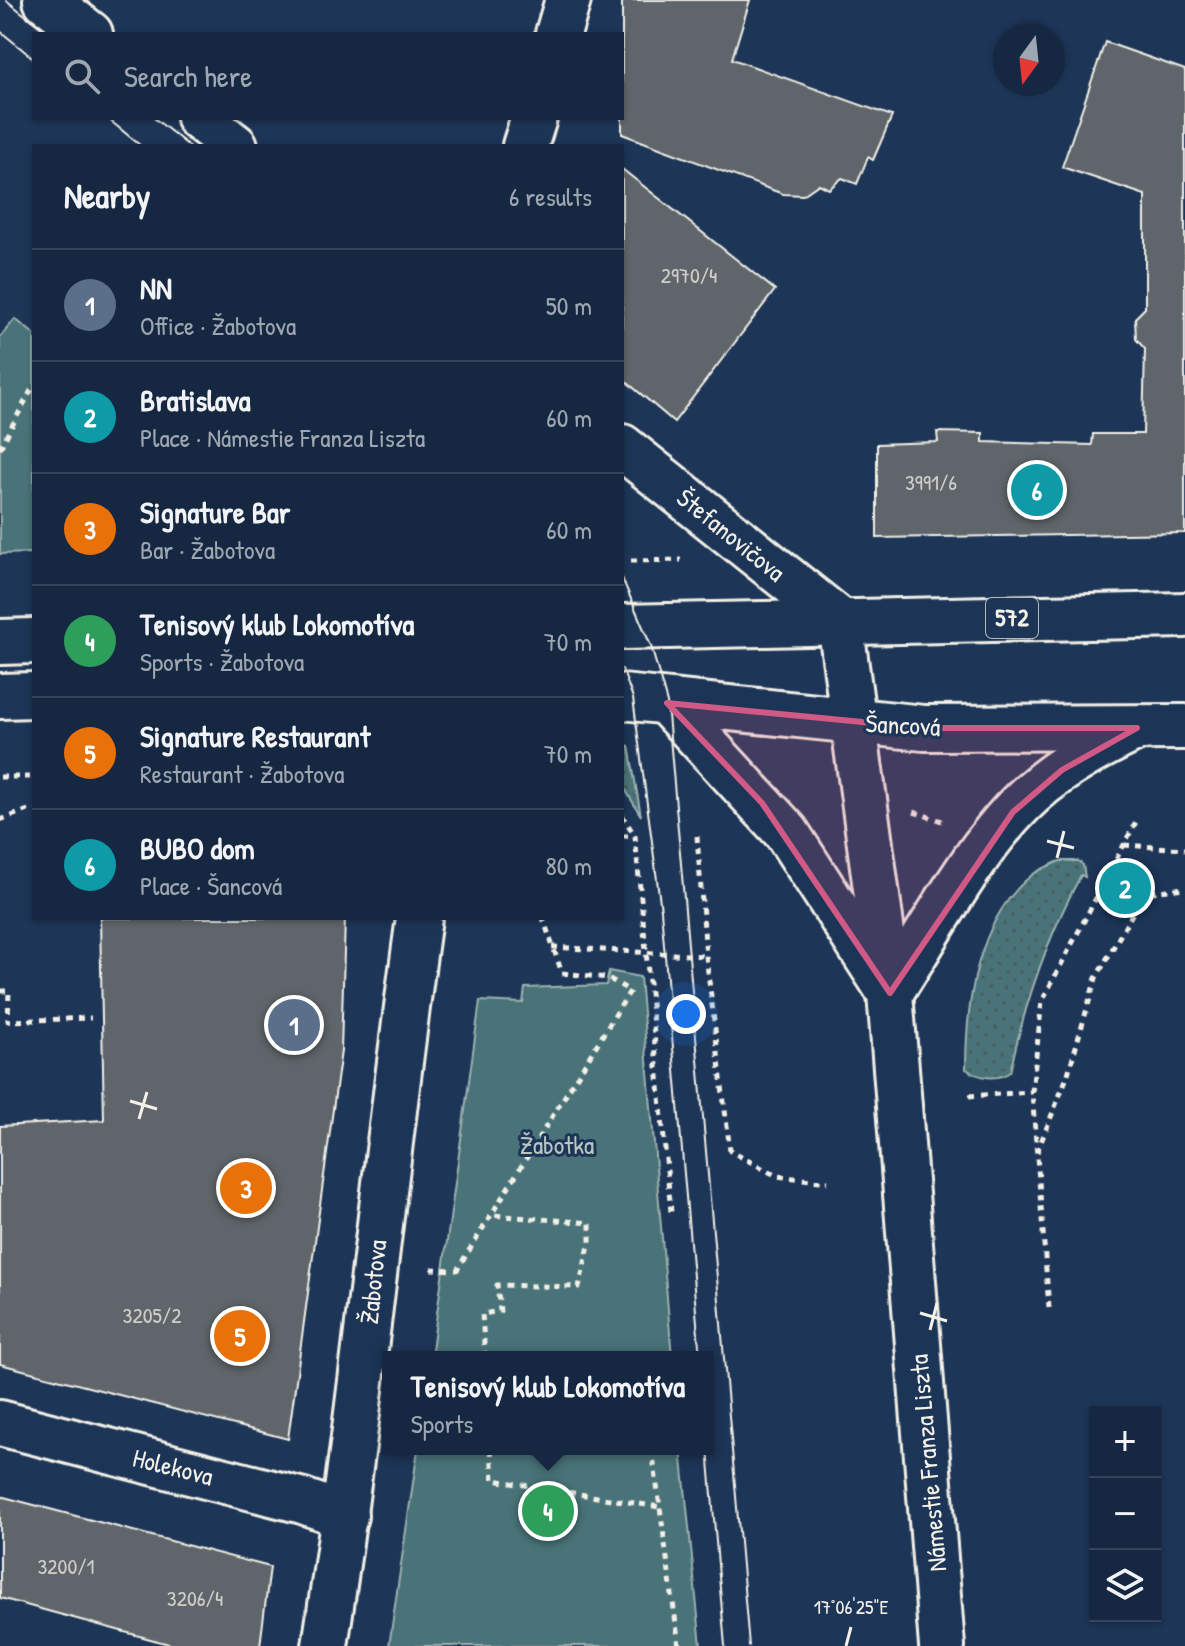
<!DOCTYPE html>
<meta charset="utf-8">
<style>
:root{--surface:#162841;--page:#1f3048;--text:#f1f3f6;--muted:#9ea6b1;--line:#35445a;--accent:#ffd166}
body{margin:0;font-family:"Patrick Hand",sans-serif;background:var(--page);color:var(--text)}
.controls{position:absolute;right:24px;bottom:24px;display:grid;overflow:hidden;border-radius:0px;box-shadow:0 2px 6px #0004}
.controls button{width:72px;height:72px;display:grid;place-items:center;padding:0;border:0;border-bottom:2px solid var(--line);background:var(--surface);color:var(--text);font:40px sans-serif}
.compass{position:absolute;left:993px;top:24px;width:72px;height:72px;border-radius:50%;background:var(--surface);box-shadow:0 2px 6px #0004;rotate:195deg}
.you{position:absolute;left:686px;top:1014px;width:28px;height:28px;margin:-20px;border:6px solid #fff;border-radius:50%;background:#1a73e8;box-shadow:0 0 0 12px #1a73e833}
.badge{display:grid;place-items:center;width:52px;height:52px;border-radius:50%;background:var(--accent);color:#fff;font-size:26px;font-weight:700}
.pin{position:absolute;translate:-50% -50%;border:4px solid #fff;box-shadow:0 2px 8px #0006}
.popup{position:absolute;left:382px;top:1351px;width:332px;height:104px;box-sizing:border-box;display:grid;place-content:center;border-radius:0px;background:var(--surface);filter:drop-shadow(0 2px 6px #0005);font-size:26px;white-space:nowrap;color:var(--muted)}
.popup b{font-size:30px;color:var(--text)}
.popup::after{content:'';position:absolute;left:50%;top:100%;margin-left:-16px;border:16px solid transparent;border-top-color:var(--surface)}
.list{margin:0;padding:0;list-style:none}
h2{display:flex;justify-content:space-between;align-items:center;height:104px;margin:0;padding:0 32px;font-size:34px}
h2 small{font-size:26px;font-weight:400;color:var(--muted)}
.list li{display:grid;grid-template-columns:52px 1fr auto;gap:24px;align-items:center;box-sizing:border-box;height:112px;padding:0 32px;border-top:2px solid var(--line)}
.list b{display:block;font-size:30px;white-space:nowrap}
.list p{margin:0;font-size:26px;white-space:nowrap;color:var(--muted)}
.list em{font-size:26px;font-style:normal;color:var(--muted)}
.icon{flex:none;width:44px;height:44px;fill:none;stroke:currentColor;stroke-width:2;stroke-linecap:round;stroke-linejoin:round}
.map{position:relative;flex:none;width:1185px;height:1646px;overflow:hidden}
.search{position:absolute;background:var(--surface);box-shadow:0 2px 6px #0004;left:32px;top:32px;width:592px;height:88px;display:flex;align-items:center;gap:20px;box-sizing:border-box;padding:0 28px;border-radius:0px;color:var(--muted);font-size:30px}
.panel{position:absolute;background:var(--surface);box-shadow:0 2px 6px #0004;left:32px;top:144px;width:592px;height:776px;border-radius:0px}
.map>svg:first-child{display:block}
.grass{fill:url(#grass-dots);stroke:#9eb2b0;stroke-width:2}
.park{fill:#497378;stroke:#9eb2b0;stroke-width:2}
.building{fill:#5e656a;stroke:#f4f1e8;stroke-width:2}
.lines{fill:none;stroke-linecap:round;stroke-linejoin:round}
.minor-casing{stroke:#f4f1e8;stroke-width:50}
.major-casing{stroke:#f4f1e8;stroke-width:50}
.path{stroke:#f4f1e8;stroke-width:5;stroke-dasharray:6 6;stroke-linecap:butt}
.minor{stroke:#1d3557;stroke-width:44}
.major{stroke:#1d3557;stroke-width:44}
.tram{stroke:#f4f1e8;stroke-width:2}
.marked{fill:#d15985;fill-opacity:0.2;stroke:#d15985;stroke-width:6;stroke-linejoin:round}
.ticks{fill:none;stroke:#f4f1e8;stroke-width:3}
.labels{text-anchor:middle;stroke-width:6;stroke-linejoin:round;paint-order:stroke}
.number-label{font-size:22px;fill:#cecec8}
.shield{fill:#1d3557;stroke:#b4b9bc;stroke-width:2}
.shield-label{font-size:24px;font-weight:bold;fill:#f4f1e8}
.street-label{font-size:26px;fill:#f4f1e8;stroke:#1d3557}
.park-label{font-size:26px;fill:#b8c5c1;stroke:#1d3557}
.ticks-label{font-size:20px;text-anchor:middle;fill:#f4f1e8;stroke:#1d3557;stroke-width:6;stroke-linejoin:round;paint-order:stroke}
</style>
<div class="map">
<svg width="1185" height="1646" viewBox="0 0 1185 1646">
<defs>
<pattern id="grass-dots" width="8" height="8" patternUnits="userSpaceOnUse" patternTransform="scale(2)"><rect width="8" height="8" fill="#497378"/><path d="M2 2h.1M6 6h.1" fill="none" stroke="#495b5c" stroke-width="1.8" stroke-linecap="round"/></pattern>
</defs>
<rect width="100%" height="100%" fill="#1d3557"/>
<filter id="ink" filterUnits="userSpaceOnUse"><feTurbulence type="fractalNoise" baseFrequency=".0125" numOctaves="2"/><feDisplacementMap in="SourceGraphic" scale="16" xChannelSelector="R" yChannelSelector="G"/><feConvolveMatrix kernelMatrix="1 2 1 2 8 2 1 2 1" color-interpolation-filters="sRGB"/></filter>
<g filter="url(#ink)">
<!-- grass -->
<g class="grass">
<polygon points="622,742 629,746 641,816 622,784"/>
<path d="M 1060,861 L 1078,861 L 1083,865 L 1085,877 L 1081,875 C 1047,938 1025,1002 1010,1072 C 997,1081 979,1078 966,1069 C 966,1003 976,920 1032,875 C 1040,869 1051,865 1060,861 Z"/>
</g>
<!-- park -->
<g class="park">
<polygon points="15,319 34,334 34,553 0,554 0,337"/>
<polygon points="609,971 640,977 672,1357 431,1357 480,1001 523,1003 525,988 606,985"/>
<polygon points="418,1449 681,1449 701,1646 389,1646"/>
</g>
<!-- building -->
<g class="building">
<polygon points="622,0 750,0 732,59 892,116 873,160 868,157 857,184 842,178 829,189 819,184 803,195 783,194 622,134"/>
<polygon points="1105,42 1185,70 1185,533 877,538 877,444 938,442 937,432 983,433 983,442 1092,445 1093,434 1143,434 1145,349 1136,339 1135,318 1145,308 1145,195 1062,167"/>
<polygon points="622,169 775,290 674,422 622,378"/>
<polygon points="100,918 345,918 341,1051 288,1439 0,1364 0,1126 104,1120"/>
<polygon points="0,1496 270,1567 260,1646 176,1646 0,1598"/>
</g>
<g class="lines">
<!-- minor casing -->
<g class="minor-casing">
<g id="minor">
<polyline points="46,0 90,34"/>
<polyline points="558,34 568,0"/>
<polyline points="199,118 235,146"/>
<polyline points="525,146 534,118"/>
<polyline points="622,447 840,621 890,993 942,1646"/>
<polyline points="667,703 787,833 885,985"/>
<path d="M 890,993 C 932,930 976,843 1032,793 C 1063,765 1100,746 1137,728"/>
<polyline points="0,1423 303,1501 345,1516"/>
<path d="M 325,1646 C 362,1404 385,1160 419,918"/>
</g>
</g>
<!-- major casing -->
<g class="major-casing">
<g id="major">
<polyline points="622,627 1185,615"/>
<polyline points="0,642 34,641"/>
<polyline points="0,696 34,695"/>
<polyline points="622,697 924,728 1185,727"/>
</g>
</g>
<!-- path -->
<g class="path">
<polyline points="0,448 34,385"/>
<polyline points="631,561 681,560"/>
<polyline points="0,777 34,777"/>
<polyline points="914,812 942,821"/>
<polyline points="622,815 635,836 671,1212"/>
<polyline points="0,820 34,808"/>
<polyline points="622,836 634,836"/>
<polyline points="697,836 706,956 730,1151 777,1176 828,1182"/>
<polyline points="1124,845 1185,849"/>
<polyline points="552,947 706,956"/>
<polyline points="0,991 9,991 8,1021 91,1018"/>
<polyline points="969,1096 1032,1092"/>
<polyline points="1037,1152 1067,1077 1096,978 1144,893 1185,888"/>
<polyline points="431,1269 457,1270 630,991 608,978 562,973 543,918"/>
<polyline points="1049,1308 1032,1092 1042,1001 1138,818"/>
<polyline points="485,1357 482,1314 500,1311 497,1285 579,1287 590,1242 590,1223 493,1215"/>
<polyline points="491,1449 493,1480 659,1507"/>
<polyline points="652,1449 679,1646"/>
</g>
<!-- minor -->
<use href="#minor" class="minor"/>
<!-- major -->
<use href="#major" class="major"/>
<!-- tram -->
<g class="tram">
<polyline points="6,0 49,34"/>
<polyline points="0,31 34,59"/>
<polyline points="107,118 141,146"/>
<polyline points="154,118 189,146"/>
<polyline points="622,578 651,646 667,703 749,1646"/>
<polyline points="622,669 633,698 661,910 700,1357"/>
<polyline points="708,1449 725,1646"/>
</g>
</g>
</g>
<!-- marked area -->
<path class="marked" d="M 667,703 L 924,728 L 1137,728 L 1062,770 L 1013,812 L 890,993 L 762,803 Z"/>
<!-- ticks -->
<path class="ticks" d="M 1047,841 L 1074,848M 1057,858 L 1064,831M 130,1101 L 157,1109M 139,1119 L 147,1092M 920,1313 L 947,1321M 930,1330 L 937,1303M 846,1646 L 851,1627"/>
<g class="labels">
<!-- number labels -->
<g class="number-label">
<text x="689" y="283">2970/4</text>
<text x="931" y="490">3991/6</text>
<text x="152" y="1323">3205/2</text>
<text x="66" y="1574">3200/1</text>
<text x="195" y="1606">3206/4</text>
</g>
<!-- shield labels -->
<rect class="shield" x="986" y="598" width="52" height="40" rx="6"/>
<g class="shield-label">
<text x="1012" y="626">572</text>
</g>
<!-- street labels -->
<g class="street-label">
<text transform="translate(731 535) rotate(39)" y="9">Štefanovičova</text>
<text transform="translate(903 725) rotate(3)" y="9">Šancová</text>
<text transform="translate(373 1282) rotate(-84)" y="9">Žabotova</text>
<text transform="translate(928 1463) rotate(-95)" y="9">Námestie Franza Liszta</text>
<text transform="translate(173 1467) rotate(14)" y="9">Holekova</text>
</g>
<!-- park labels -->
<g class="park-label">
<text x="557" y="1154">Žabotka</text>
</g>
</g>
<g class="ticks-label">
<text x="851" y="1614">17°06'25"E</text>
</g>
</svg>
<div class="controls">
<button>+</button>
<button>−</button>
<button><svg class="icon" aria-label="layers" viewBox="0 0 24 24"><path d="M12 4l9 5-9 5-9-5zM3 14l9 5 9-5"/></svg></button>
</div>
<svg class="compass" viewBox="-18 -18 36 36"><path d="M0-13l5 13h-10z" fill="#e53935"/><path d="M0 13l5-13h-10z" fill="#9ea6b1"/></svg>
<div class="you"></div>
<div class="pin badge" style="left:294px;top:1025px;background:#5c6f8a">1</div>
<div class="pin badge" style="left:1125px;top:888px;background:#0f9aa8">2</div>
<div class="pin badge" style="left:246px;top:1188px;background:#e8710a">3</div>
<div class="pin badge" style="left:548px;top:1511px;background:#2e9e5b">4</div>
<div class="popup"><b>Tenisový klub Lokomotíva</b>Sports</div>
<div class="pin badge" style="left:240px;top:1336px;background:#e8710a">5</div>
<div class="pin badge" style="left:1037px;top:490px;background:#0f9aa8">6</div>
<div class="search"><svg class="icon" aria-label="search" viewBox="0 0 24 24"><circle cx="10" cy="10" r="6"/><path d="M15 15l6 6"/></svg>Search here</div>
<section class="panel">
<h2>Nearby<small>6 results</small></h2>
<ul class="list">
<li><span class="badge" style="background:#5c6f8a">1</span><div><b>NN</b><p>Office · Žabotova</p></div><em>50 m</em></li>
<li><span class="badge" style="background:#0f9aa8">2</span><div><b>Bratislava</b><p>Place · Námestie Franza Liszta</p></div><em>60 m</em></li>
<li><span class="badge" style="background:#e8710a">3</span><div><b>Signature Bar</b><p>Bar · Žabotova</p></div><em>60 m</em></li>
<li><span class="badge" style="background:#2e9e5b">4</span><div><b>Tenisový klub Lokomotíva</b><p>Sports · Žabotova</p></div><em>70 m</em></li>
<li><span class="badge" style="background:#e8710a">5</span><div><b>Signature Restaurant</b><p>Restaurant · Žabotova</p></div><em>70 m</em></li>
<li><span class="badge" style="background:#0f9aa8">6</span><div><b>BUBO dom</b><p>Place · Šancová</p></div><em>80 m</em></li>
</ul>
</section>
</div>
